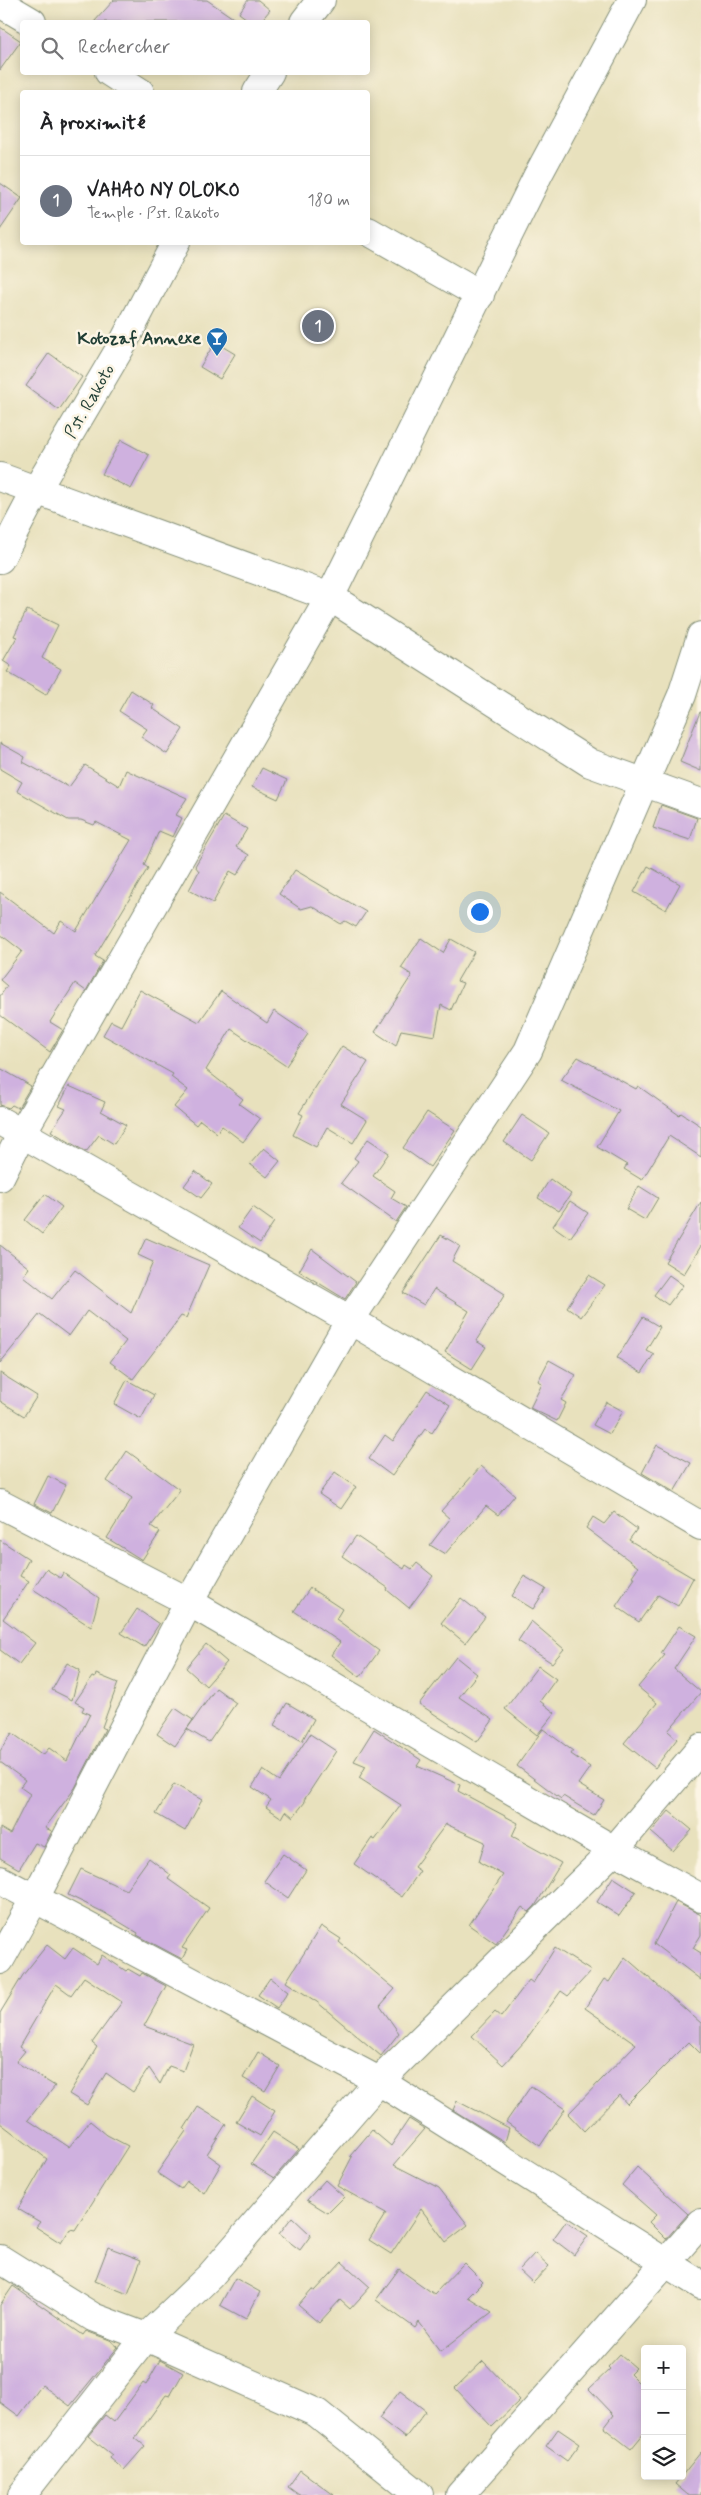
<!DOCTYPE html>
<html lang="fr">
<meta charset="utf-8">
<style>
:root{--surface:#fff;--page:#f2f2f2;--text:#202124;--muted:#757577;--line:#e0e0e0;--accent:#1f6fb2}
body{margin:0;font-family:Mynerve,sans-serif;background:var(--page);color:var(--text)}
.controls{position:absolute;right:15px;bottom:15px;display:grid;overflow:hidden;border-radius:5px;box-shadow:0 2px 12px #0003}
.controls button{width:45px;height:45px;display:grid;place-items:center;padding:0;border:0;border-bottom:1px solid var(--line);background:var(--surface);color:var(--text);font:25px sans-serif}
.you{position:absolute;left:479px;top:911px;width:18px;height:18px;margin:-12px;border:4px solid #fff;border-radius:50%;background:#1a73e8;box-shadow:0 0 0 8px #1a73e833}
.badge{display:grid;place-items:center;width:32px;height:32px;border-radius:50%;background:var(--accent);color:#fff;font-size:16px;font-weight:700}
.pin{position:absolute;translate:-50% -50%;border:2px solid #fff;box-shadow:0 1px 5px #0006}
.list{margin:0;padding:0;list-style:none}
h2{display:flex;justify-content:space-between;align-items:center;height:65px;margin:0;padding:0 20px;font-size:21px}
h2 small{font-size:16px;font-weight:400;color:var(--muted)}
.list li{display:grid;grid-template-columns:32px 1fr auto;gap:15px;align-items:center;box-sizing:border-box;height:90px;padding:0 20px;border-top:1px solid var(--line)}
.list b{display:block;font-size:19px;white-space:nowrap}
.list p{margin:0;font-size:16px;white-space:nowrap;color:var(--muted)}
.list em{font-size:16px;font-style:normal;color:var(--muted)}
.icon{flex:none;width:28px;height:28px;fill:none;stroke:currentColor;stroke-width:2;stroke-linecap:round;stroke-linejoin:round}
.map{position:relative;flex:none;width:701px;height:2495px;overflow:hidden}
.search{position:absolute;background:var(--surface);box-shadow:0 2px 12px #0003;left:20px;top:20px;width:350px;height:55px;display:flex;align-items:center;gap:12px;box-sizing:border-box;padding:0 18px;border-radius:5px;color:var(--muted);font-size:19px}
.panel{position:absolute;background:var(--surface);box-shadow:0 2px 12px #0003;left:20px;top:90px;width:350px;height:155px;border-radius:5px}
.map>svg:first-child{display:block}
.building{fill:#cfb1df}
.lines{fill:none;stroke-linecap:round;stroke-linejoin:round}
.minor-casing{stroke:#848f78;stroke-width:30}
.minor{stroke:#fff;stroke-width:28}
.labels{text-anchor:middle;stroke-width:5;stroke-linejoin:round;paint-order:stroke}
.poi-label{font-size:18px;font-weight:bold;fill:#1f3d34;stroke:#fcf5e5;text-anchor:end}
.street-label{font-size:18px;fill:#1f3d34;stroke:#fcf5e5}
</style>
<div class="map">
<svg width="701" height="2495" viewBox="0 0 701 2495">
<rect width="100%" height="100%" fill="#fcf5e5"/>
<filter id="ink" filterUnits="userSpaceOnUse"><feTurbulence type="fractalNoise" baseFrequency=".02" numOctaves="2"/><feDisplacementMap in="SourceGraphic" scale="10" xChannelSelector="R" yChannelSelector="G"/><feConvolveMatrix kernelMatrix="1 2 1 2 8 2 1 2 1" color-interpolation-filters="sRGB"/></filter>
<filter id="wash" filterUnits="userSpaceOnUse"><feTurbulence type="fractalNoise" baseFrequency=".0096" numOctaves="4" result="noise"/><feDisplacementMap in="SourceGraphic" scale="20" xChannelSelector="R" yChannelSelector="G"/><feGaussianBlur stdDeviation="1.12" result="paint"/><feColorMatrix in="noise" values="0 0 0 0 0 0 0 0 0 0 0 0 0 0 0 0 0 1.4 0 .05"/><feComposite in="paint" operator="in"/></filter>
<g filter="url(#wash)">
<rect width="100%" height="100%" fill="#e8e1bd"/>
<g id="blocks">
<!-- building -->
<g class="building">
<polygon points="114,0 207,0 239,22 94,22"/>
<polygon points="248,0 258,0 270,10 260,22 251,22 239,13"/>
<polygon points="0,27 21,41 0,70"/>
<polygon points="0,183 22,198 0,230"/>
<polygon points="215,342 235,354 220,379 200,367"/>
<polygon points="49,353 82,377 59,410 26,386"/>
<polygon points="121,440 149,455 131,489 102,474"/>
<polygon points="27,610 58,625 42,658 61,669 46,695 7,672 11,666 3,661 17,637 14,636"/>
<polygon points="131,690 154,705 152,708 183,729 167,754 141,737 147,729 119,711"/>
<polygon points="700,712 701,712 701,771 680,762"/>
<polygon points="0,743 25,757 23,762 69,787 85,765 119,786 126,770 187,798 176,815 182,818 173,837 159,831 144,865 148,868 95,956 103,961 86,991 75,983 50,1022 63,1030 50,1052 0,1015 0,996 7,986 0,980 22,951 0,934 0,892 54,933 61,921 76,931 131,840 96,822 94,825 81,820 68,820 17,791 22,782 0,769"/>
<polygon points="262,768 287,780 278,799 252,787"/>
<polygon points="661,805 697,818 690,840 653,828"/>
<polygon points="224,816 247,829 236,847 249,855 237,875 230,871 213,903 189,890 199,871 195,866"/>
<polygon points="648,866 680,884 666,910 634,892"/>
<polygon points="295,870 366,912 356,927 345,921 341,924 312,906 301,909 279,894"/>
<polygon points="421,938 443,953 451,939 474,952 457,981 463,983 451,1010 441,1005 435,1036 401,1030 396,1046 375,1032 412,975 401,968"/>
<polygon points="140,990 199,1022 221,991 267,1023 274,1011 308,1034 286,1066 231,1029 206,1070 243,1099 239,1104 260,1119 243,1142 222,1126 217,1133 200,1120 196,1125 174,1107 188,1090 171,1077 173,1074 103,1035 111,1021 121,1026"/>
<polygon points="342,1046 368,1062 341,1104 367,1120 353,1143 327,1127 316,1147 293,1135 303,1115 299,1113"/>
<polygon points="578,1057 636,1089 638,1086 679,1115 681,1113 701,1126 701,1157 669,1136 642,1180 624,1169 627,1165 597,1147 619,1111 561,1080"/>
<polygon points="0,1068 31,1086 18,1108 12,1105 9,1108 0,1105"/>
<polygon points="69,1086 105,1102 101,1111 126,1125 114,1144 99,1135 86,1152 51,1131 66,1109 59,1106"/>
<polygon points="427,1112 455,1130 430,1167 403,1148"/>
<polygon points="522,1115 549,1133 531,1160 504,1142"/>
<polygon points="368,1139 389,1153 373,1176 395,1191 391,1198 406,1207 396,1222 341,1183 358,1161 354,1158"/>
<polygon points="264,1148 280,1161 267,1177 250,1164"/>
<polygon points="195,1171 212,1184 201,1198 184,1186"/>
<polygon points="550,1179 571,1194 559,1211 538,1198"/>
<polygon points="639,1186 658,1198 645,1220 626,1209"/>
<polygon points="45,1194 62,1207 42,1234 25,1220"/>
<polygon points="570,1201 588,1213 570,1238 553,1226"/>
<polygon points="701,1202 701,1246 684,1274 665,1262"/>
<polygon points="253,1207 274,1222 260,1243 238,1228"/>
<polygon points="441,1235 460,1246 452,1261 505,1294 476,1341 486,1347 472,1369 445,1352 469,1311 434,1289 424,1305 403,1293"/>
<polygon points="146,1238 209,1265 186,1318 181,1316 133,1379 110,1362 126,1341 87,1311 69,1336 40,1314 0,1363 0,1245 29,1268 23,1276 52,1299 75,1270 131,1313 153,1262 138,1255"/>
<polygon points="312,1249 356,1282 345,1299 299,1271"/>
<polygon points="589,1275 605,1285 581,1317 567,1307"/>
<polygon points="669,1275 683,1285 668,1305 654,1295"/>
<polygon points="643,1317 660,1327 646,1350 654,1354 642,1373 617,1358"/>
<polygon points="549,1360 576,1375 561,1400 566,1403 557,1421 530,1408 542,1384 538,1381"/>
<polygon points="0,1373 37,1396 24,1416 0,1401"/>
<polygon points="127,1380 154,1395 141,1419 114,1404"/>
<polygon points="427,1390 450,1405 432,1433 425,1429 392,1476 369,1459 385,1435 393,1441"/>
<polygon points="606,1402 623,1411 610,1434 593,1425"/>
<polygon points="657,1445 691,1463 674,1492 642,1473"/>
<polygon points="127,1451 180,1490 151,1526 160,1532 142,1560 107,1538 132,1498 107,1481"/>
<polygon points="481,1466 515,1495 498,1515 486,1506 445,1554 430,1545 450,1519 441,1511"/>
<polygon points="335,1472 356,1487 341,1509 319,1494"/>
<polygon points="48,1476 66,1485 52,1513 34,1504"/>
<polygon points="614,1512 637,1529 629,1540 693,1578 678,1606 658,1595 639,1622 616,1606 635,1578 632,1576 638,1567 586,1528 593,1517 604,1524"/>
<polygon points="356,1536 404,1569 406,1565 412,1569 417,1563 433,1576 409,1608 387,1590 388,1588 342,1556"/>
<polygon points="0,1540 29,1559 20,1576 29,1581 3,1619 35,1643 19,1664 0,1650"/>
<polygon points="46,1569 60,1578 63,1573 99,1598 91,1627 33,1589"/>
<polygon points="524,1576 546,1589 533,1609 512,1596"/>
<polygon points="310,1588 342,1609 336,1619 379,1651 360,1677 331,1655 340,1642 294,1611"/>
<polygon points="461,1598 485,1617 465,1643 441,1623"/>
<polygon points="137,1609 159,1624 144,1647 121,1633"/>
<polygon points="531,1621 564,1649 552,1663 518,1641"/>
<polygon points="679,1626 696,1636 674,1669 701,1692 668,1731 677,1739 655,1768 624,1743 657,1703 638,1687 665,1655 661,1653"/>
<polygon points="206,1644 227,1662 206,1686 186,1668"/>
<polygon points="456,1657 477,1674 459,1697 493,1720 477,1742 419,1704"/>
<polygon points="67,1663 80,1670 72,1700 52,1690"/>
<polygon points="538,1666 556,1679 540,1701 555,1713 537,1735 505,1709"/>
<polygon points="96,1674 118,1683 102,1727 105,1729 75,1788 45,1828 52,1831 44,1847 35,1843 19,1869 0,1858 0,1828 10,1834 30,1794 20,1787 25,1780 0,1762 0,1751 12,1733 43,1755 49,1748 67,1761 90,1714 82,1711 84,1707 75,1702 92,1677 95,1678"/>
<polygon points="216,1688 236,1703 209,1742 187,1729"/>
<polygon points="287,1703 314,1719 302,1741 274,1725"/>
<polygon points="175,1708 193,1720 175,1746 157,1734"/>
<polygon points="374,1729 421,1760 417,1766 460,1785 458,1791 518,1823 512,1836 561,1863 535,1906 529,1912 522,1907 496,1944 469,1925 503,1875 479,1862 485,1842 446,1824 414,1867 420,1871 402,1897 354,1864 372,1838 375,1840 401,1805 359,1778 366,1766 354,1761"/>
<polygon points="543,1729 573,1751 571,1754 590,1767 578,1784 604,1800 594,1815 563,1796 561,1799 517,1766"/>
<polygon points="310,1734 336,1751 304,1800 305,1802 293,1817 286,1811 282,1818 266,1807 271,1800 252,1787 263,1770 279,1781"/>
<polygon points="174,1784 202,1800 185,1831 156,1814"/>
<polygon points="669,1811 692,1830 673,1851 651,1832"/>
<polygon points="283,1854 306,1870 288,1898 264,1881"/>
<polygon points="149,1858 171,1875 168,1879 209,1908 182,1948 187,1950 182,1959 137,1935 138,1933 103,1912 68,1895 81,1869 126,1890"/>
<polygon points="613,1877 636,1892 619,1916 597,1902"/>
<polygon points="676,1902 701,1915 701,1935 693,1948 701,1953 701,1980 654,1944"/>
<polygon points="321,1926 341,1939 339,1942 395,1989 380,2006 399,2033 381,2056 317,2002 286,1982"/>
<polygon points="47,1945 65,1959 73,1948 97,1964 102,1955 126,1971 128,1969 140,1976 142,1973 166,1986 144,2026 193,2044 183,2071 169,2066 160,2084 149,2068 133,2092 106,2073 87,2105 69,2094 97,2047 92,2043 122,2002 84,1977 71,1995 56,1984 19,2047 25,2051 16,2062 55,2086 28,2120 69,2147 90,2121 107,2135 128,2146 75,2230 70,2229 61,2243 36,2227 40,2222 18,2209 47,2159 0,2123 0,2013 23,1975"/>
<polygon points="555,1948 591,1971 568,1996 561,1991 525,2041 503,2065 472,2036 495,2012 501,2017 529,1980 533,1983"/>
<polygon points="625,1957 701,2023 701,2054 689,2042 627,2104 619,2095 584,2131 568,2114 636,2044 585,2008 604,1979 609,1982"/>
<polygon points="270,1978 288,1992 277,2008 258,1995"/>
<polygon points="258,2052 280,2066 265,2091 243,2078"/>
<polygon points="531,2086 565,2109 540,2146 506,2122"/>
<polygon points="252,2096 275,2111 260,2136 236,2122"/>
<polygon points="457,2101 509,2128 505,2142 453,2110"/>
<polygon points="198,2107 226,2124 207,2154 221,2164 204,2193 187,2181 181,2189 157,2173 186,2131 184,2129"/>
<polygon points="409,2119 425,2129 394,2165 439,2188 468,2225 446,2242 421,2209 391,2254 369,2240 386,2213 337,2186 352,2157 350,2156 372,2130 391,2146"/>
<polygon points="273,2132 299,2149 274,2178 251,2164"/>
<polygon points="637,2167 688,2214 666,2239 649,2222 656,2215 622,2185"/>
<polygon points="325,2180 344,2197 328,2213 307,2200"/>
<polygon points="292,2217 311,2235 300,2250 279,2234"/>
<polygon points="566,2221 588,2236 574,2255 553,2239"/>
<polygon points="108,2247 141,2260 128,2294 95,2281"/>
<polygon points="535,2253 549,2266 533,2283 519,2270"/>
<polygon points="342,2262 370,2287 350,2309 340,2300 319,2323 298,2305 312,2289 315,2291"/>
<polygon points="464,2263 483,2282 468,2297 492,2312 441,2351 419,2322 415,2328 376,2300 399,2269 434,2294"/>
<polygon points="235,2278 260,2292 246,2319 220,2305"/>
<polygon points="13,2286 83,2335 86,2331 110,2340 118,2347 70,2406 42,2385 19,2416 0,2402 0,2305"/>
<polygon points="620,2354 636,2368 630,2374 645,2389 645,2432 631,2449 604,2428 614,2415 589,2389 610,2369 608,2367"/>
<polygon points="160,2360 183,2373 170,2396 166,2395 135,2438 145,2446 124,2470 110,2458 112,2455 88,2436 105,2415 114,2422 143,2383 146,2385"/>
<polygon points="483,2361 520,2400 492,2427 455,2388"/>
<polygon points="400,2391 426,2411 405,2438 379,2418"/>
<polygon points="558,2429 580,2444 567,2461 546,2446"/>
<polygon points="701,2452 701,2495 688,2495 675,2484"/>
<polygon points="300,2470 334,2495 299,2495 288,2487"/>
</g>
</g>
</g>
<g filter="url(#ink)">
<use href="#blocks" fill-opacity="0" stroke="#848f78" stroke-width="1"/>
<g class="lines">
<!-- minor casing -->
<g class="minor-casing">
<g id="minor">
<polyline points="0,3 32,22"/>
<polyline points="304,22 321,0"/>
<polyline points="109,72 140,92"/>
<polyline points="257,92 270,72"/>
<polyline points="368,231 480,295"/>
<polyline points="0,477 330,597 590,763 701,803"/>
<polyline points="0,559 37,489 122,345 176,242"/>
<polyline points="0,1121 350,1320 701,1526"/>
<polyline points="0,1177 22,1133 330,597 538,175 632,0"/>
<polyline points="0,1504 189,1602 614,1850 701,1898"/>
<polyline points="0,1880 379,2081 701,2285"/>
<polyline points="0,1960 35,1898 189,1602 350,1320 528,1051 682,695 701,636"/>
<polyline points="0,2259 93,2317 146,2337 317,2413 419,2495"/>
<polyline points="22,2495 146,2337 210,2276 379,2081 614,1850 701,1748"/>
<polyline points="460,2495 701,2223"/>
</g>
</g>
<!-- minor -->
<use href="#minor" class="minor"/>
</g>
</g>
<!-- icons -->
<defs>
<g id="bar-pin" transform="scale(1.125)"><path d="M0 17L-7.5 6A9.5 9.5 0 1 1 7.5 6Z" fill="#1f6fb2" stroke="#fcf5e5"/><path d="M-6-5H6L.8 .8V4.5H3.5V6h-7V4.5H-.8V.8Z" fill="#fff"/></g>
</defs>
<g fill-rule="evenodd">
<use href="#bar-pin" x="217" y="338"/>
</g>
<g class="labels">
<!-- poi labels -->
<g class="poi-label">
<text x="201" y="344">Kotozaf Annexe</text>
</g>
<!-- street labels -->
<g class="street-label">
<text transform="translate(89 401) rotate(-60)" y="6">Pst. Rakoto</text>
</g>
</g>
</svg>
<div class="controls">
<button>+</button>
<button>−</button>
<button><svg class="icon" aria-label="layers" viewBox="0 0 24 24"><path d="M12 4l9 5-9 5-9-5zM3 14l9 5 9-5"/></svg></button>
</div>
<div class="you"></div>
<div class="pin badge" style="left:318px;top:326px;background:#6b7280">1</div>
<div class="search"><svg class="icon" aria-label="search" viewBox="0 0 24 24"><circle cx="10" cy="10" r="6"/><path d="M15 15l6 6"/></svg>Rechercher</div>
<section class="panel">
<h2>À proximité<small></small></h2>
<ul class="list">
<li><span class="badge" style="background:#6b7280">1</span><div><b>VAHAO NY OLOKO</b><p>Temple · Pst. Rakoto</p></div><em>180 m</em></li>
</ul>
</section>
</div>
